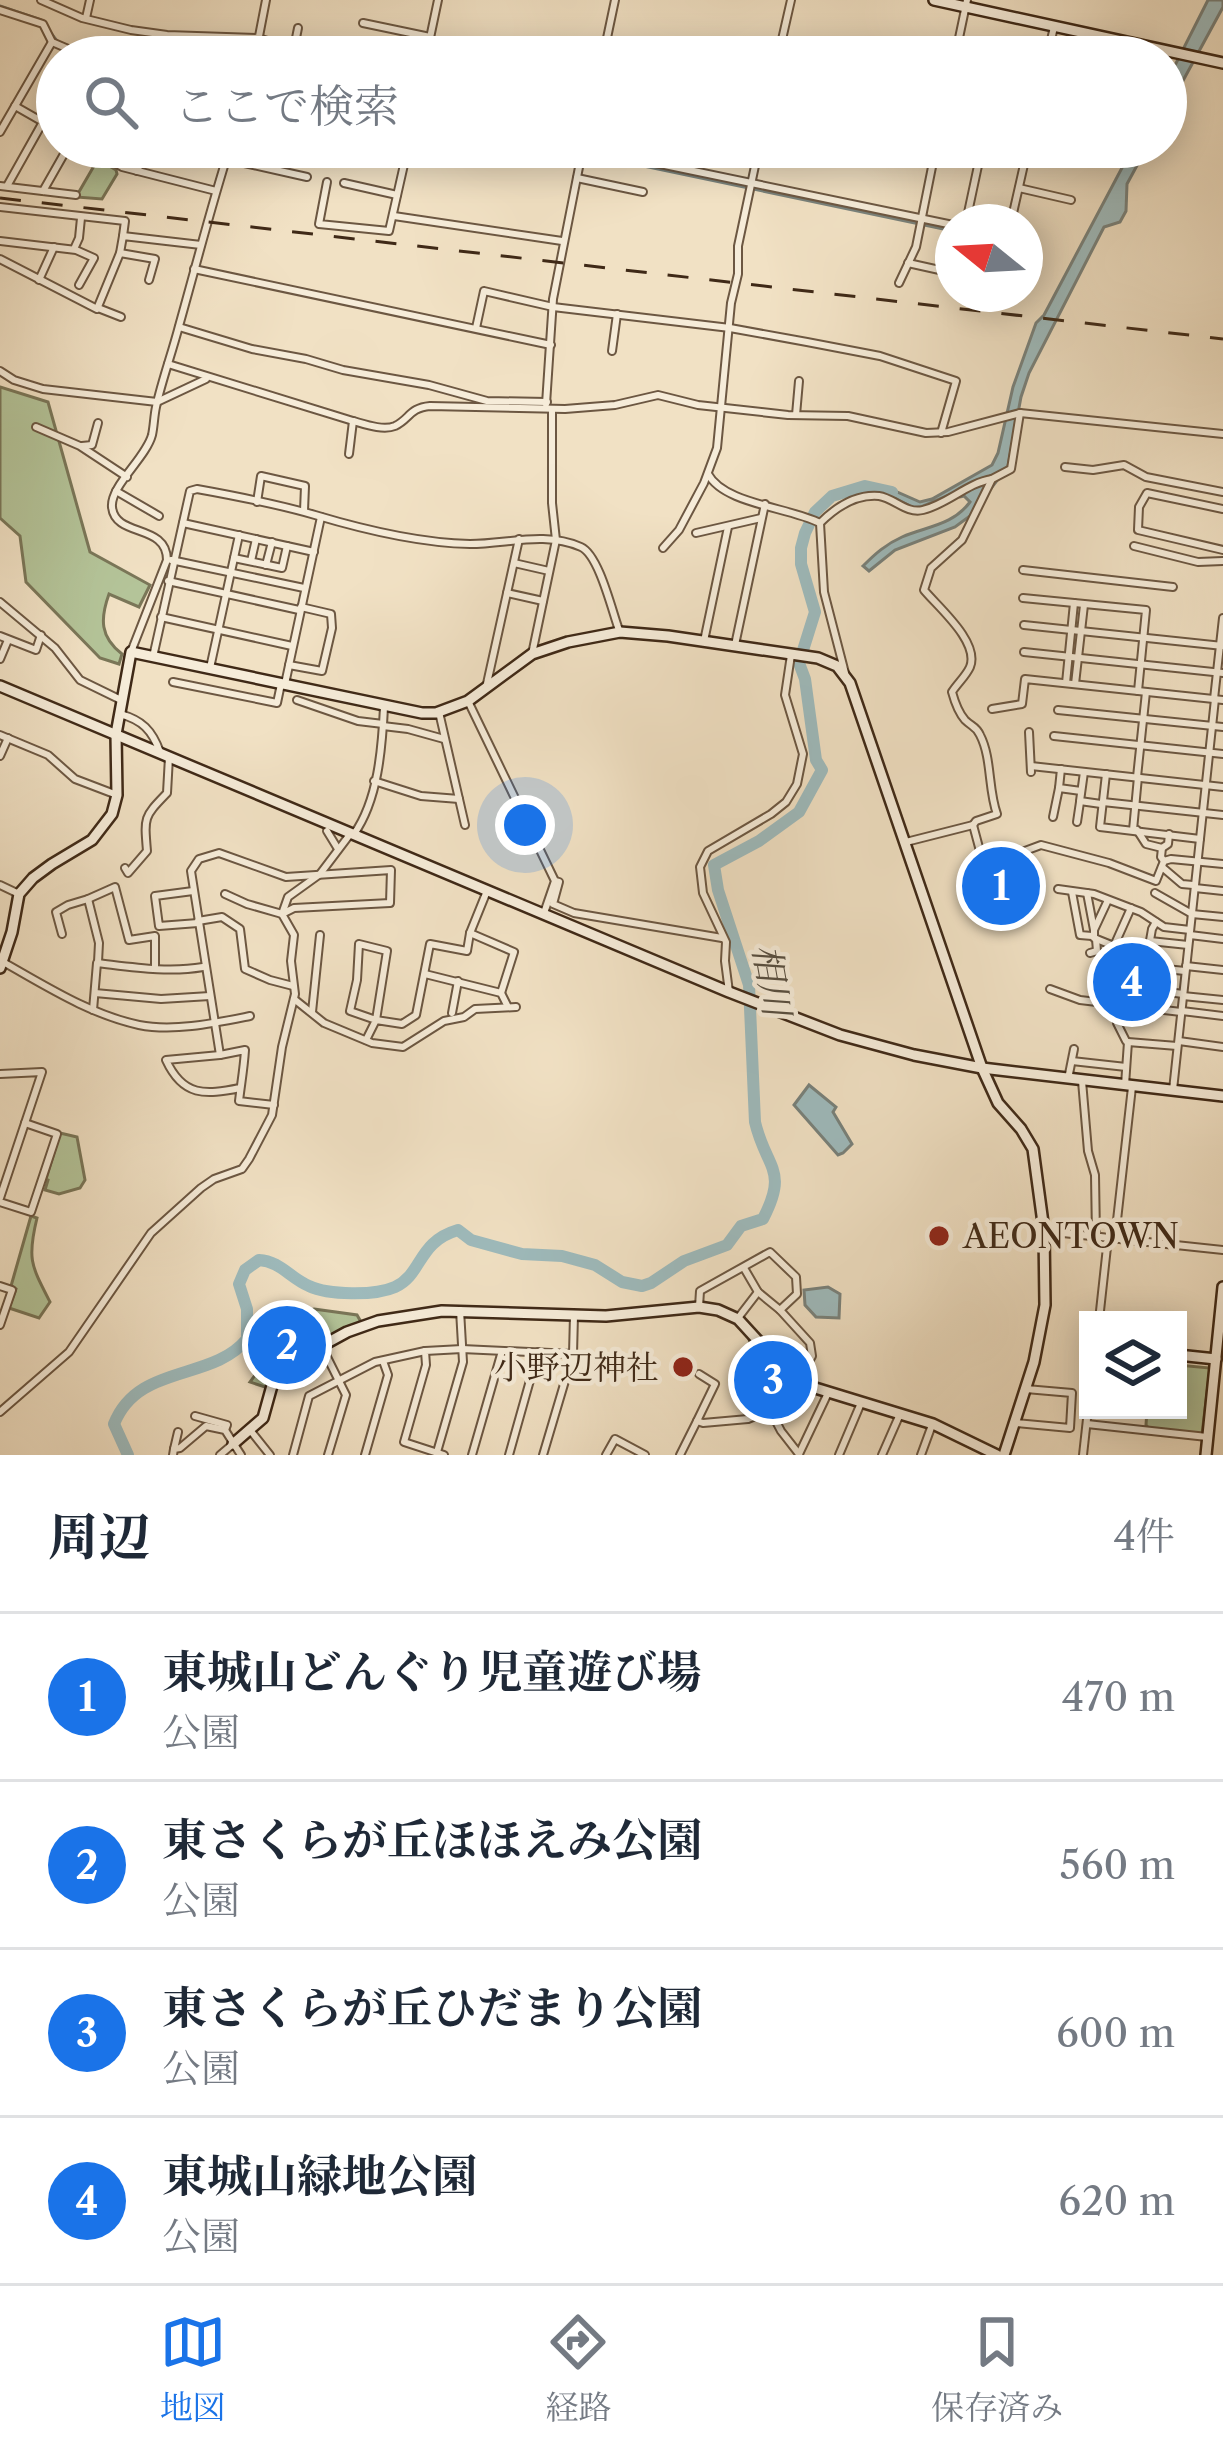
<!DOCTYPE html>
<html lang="ja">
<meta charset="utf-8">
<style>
:root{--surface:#fff;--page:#f6f6f7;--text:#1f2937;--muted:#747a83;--line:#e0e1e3;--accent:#1a73e8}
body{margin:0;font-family:"Libre Caslon Text","Noto Serif JP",serif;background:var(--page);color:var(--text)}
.controls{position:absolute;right:36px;bottom:36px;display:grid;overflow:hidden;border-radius:0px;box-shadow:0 6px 30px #0003}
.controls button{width:108px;height:108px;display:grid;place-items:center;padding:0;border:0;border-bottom:3px solid var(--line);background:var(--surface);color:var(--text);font:60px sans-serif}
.compass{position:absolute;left:935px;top:204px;width:108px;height:108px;border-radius:50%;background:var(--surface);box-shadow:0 6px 30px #0003;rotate:288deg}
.you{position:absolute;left:525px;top:825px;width:42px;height:42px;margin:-30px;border:9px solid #fff;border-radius:50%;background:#1a73e8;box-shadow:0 0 0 18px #1a73e833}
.badge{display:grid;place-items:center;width:78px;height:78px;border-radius:50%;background:var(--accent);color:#fff;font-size:39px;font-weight:700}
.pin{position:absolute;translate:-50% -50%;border:6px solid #fff;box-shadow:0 3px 12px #0006}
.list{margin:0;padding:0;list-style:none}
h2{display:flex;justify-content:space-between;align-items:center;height:156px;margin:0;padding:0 48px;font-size:51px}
h2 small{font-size:39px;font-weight:400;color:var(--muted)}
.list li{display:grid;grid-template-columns:78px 1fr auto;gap:36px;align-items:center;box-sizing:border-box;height:168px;padding:0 48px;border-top:3px solid var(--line)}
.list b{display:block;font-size:45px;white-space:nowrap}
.list p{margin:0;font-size:39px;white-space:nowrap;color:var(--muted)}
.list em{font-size:39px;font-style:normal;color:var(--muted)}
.icon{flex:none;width:66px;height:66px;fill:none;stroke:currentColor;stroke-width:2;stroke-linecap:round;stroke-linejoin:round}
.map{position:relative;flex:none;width:1223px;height:1455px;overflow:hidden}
.search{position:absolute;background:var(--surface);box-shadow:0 6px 30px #0003;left:36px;right:36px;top:36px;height:132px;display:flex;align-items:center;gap:30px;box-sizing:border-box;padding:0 42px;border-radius:66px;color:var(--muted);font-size:45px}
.sheet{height:828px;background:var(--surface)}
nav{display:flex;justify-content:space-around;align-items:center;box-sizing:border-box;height:168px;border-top:3px solid var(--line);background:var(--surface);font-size:33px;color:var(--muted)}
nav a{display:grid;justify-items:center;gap:6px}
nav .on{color:var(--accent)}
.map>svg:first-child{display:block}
.green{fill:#b4c499;stroke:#7a7658;stroke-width:3}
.water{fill:#9ebbbd;stroke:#78817b;stroke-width:3}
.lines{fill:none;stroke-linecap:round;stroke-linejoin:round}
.stream{stroke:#78817b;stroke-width:3}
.river{stroke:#9ebbbd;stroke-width:12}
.street-casing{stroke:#6c5742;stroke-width:10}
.secondary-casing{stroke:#3f2917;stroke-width:14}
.street{stroke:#f6ecd9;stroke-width:6}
.secondary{stroke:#f6ecd9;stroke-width:9}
.rail{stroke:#3f2917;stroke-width:3;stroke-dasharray:21 21;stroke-linecap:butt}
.poi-dot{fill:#8f2418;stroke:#f6ecd9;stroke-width:4.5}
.labels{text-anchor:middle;stroke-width:9;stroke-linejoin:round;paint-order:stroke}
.poi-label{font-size:33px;fill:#3f2917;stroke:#f6ecd9;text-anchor:start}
.water-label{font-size:36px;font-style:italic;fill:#574e40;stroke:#f6ecd9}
</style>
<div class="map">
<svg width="1223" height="1455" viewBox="0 0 1223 1455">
<rect width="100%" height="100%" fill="#f1e1c4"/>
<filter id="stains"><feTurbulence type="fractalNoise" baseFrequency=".00167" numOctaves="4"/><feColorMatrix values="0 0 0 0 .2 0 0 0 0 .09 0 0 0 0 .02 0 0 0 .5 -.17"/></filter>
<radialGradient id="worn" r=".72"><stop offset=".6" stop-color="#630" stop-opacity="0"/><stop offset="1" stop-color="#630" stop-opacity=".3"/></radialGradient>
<!-- green -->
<g class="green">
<polygon points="98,159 116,170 117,174 102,199 76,197"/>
<path d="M 0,387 L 48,402 L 90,552 L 150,585 L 139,607 L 109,594 C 100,619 100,637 122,654 L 119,664 L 100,658 L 26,582 L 20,536 L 0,518 Z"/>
<polygon points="60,1133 77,1137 85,1180 80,1188 59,1194 45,1190 48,1180 46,1179"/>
<path d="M 31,1216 L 37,1218 C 27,1259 31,1265 50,1302 L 39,1318 L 9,1308 L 16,1289 L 11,1286 Z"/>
<polygon points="314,1309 357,1315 361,1322 283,1362 268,1388 250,1382 263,1364 255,1350 269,1322"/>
<polygon points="749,1339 773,1368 790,1382 776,1416 771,1407 762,1409 761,1384"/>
<polygon points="1178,1365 1210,1368 1202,1434 1149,1429 1146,1425 1147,1410 1178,1410"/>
</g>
<!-- water -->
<g class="water">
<polygon points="1208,0 1223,0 1223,7 1166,112 1166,83"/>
<path d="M 1133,147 L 1147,147 L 1127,184 L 1126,211 L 1120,222 L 1104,227 L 1029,373 L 1021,397 L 1008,466 L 970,516 L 955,527 L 895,550 L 869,571 L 863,566 C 875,554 886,544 902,537 C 927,526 952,526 970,502 L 964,496 L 960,497 L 951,494 L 921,507 L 914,508 L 881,491 L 855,486 L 888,488 L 920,502 L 932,499 L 992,465 L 998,453 L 1013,387 L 1036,323 L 1044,315 Z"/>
<polygon points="809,1085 836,1107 833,1112 852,1144 843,1153 838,1155 794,1105"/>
<polygon points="828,1287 840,1294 839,1318 816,1317 805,1305 804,1290"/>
</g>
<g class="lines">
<!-- stream -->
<g class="stream">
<polyline points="0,6 41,20 57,41"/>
<polyline points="82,52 96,57"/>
<polyline points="553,147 953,231"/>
</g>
<!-- river -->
<path class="river" d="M 128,1455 L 114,1424 C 138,1363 212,1382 247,1339 L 247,1309 L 239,1284 L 245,1270 L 259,1260 C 280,1261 290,1278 309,1286 C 328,1295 375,1296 395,1287 C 423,1274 417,1242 458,1230 L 471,1240 L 522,1254 L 562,1256 L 595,1265 L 622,1282 L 642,1286 L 651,1283 L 684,1261 L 727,1245 L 741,1226 L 763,1219 C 789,1169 766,1169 755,1122 L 749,985 L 718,890 L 714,865 L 759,841 L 799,812 L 822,770 L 816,760 L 805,679 L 799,663 L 815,612 L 801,564 L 801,548 L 805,533 L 815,512 L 832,496 L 865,486 L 892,492"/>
<!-- street casing -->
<g class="street-casing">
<g id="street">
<polyline points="41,0 82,18 131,30 167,35 258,38 318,57"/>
<polyline points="0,10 43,24 52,42 87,57"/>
<polyline points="86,18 90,0"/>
<polyline points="363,23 430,37"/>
<polyline points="294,48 298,28"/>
<polyline points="956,53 973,57"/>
<polyline points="701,55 710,57"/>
<polyline points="201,57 203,37"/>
<polyline points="255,57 266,0"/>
<polyline points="426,57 438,0"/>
<polyline points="603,57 615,0"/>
<polyline points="778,57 791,0"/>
<polyline points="955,57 967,0"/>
<polyline points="1047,57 1054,27"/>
<polyline points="1097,57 1102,37"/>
<polyline points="15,106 57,130"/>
<polyline points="0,132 52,42"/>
<polyline points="86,147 122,167 216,191"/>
<polyline points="578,147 953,225"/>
<polyline points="989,147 1026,155"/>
<polyline points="226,159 307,177"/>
<polyline points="137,171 148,147"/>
<polyline points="577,178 643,192"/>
<polyline points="327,182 319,224 389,231 408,147"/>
<polyline points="344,183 397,195"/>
<polyline points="0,186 76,195"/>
<polyline points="7,186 57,97"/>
<polyline points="1019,188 1071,200"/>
<polyline points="43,191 68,147"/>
<polyline points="0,207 125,221 123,236"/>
<polyline points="394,216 562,241"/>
<polyline points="966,222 982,147"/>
<polyline points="1011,222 1028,147"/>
<polyline points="0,241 76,250 94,258 79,285"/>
<polyline points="74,249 79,238 81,218"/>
<polyline points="120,253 155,259 149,280"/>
<polyline points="0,259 97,309 120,253 123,236 201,245"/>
<polyline points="908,263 953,273"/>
<polyline points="194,269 551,345"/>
<polyline points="39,280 54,247"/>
<polyline points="899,283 916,247 936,147"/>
<polyline points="98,308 121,317"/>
<polyline points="179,327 252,349 306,359 343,370 429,385 487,401 547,402"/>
<polyline points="476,328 484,291 553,307 730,328 807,342 880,356 956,381 941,433"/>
<polyline points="612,351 617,314"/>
<path d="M 168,364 L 353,421 C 364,424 383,431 395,426 C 410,419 409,408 430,406 L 565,409 L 615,405 L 658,395 L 698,405 L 788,415 L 848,416 L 926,433 L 948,432 L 1020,413 L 1223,434"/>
<polyline points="0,371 14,380 43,389 157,402 206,379"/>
<polyline points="546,404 553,299 583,147"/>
<polyline points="796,415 799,381"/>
<polyline points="36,427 80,446 127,477"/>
<polyline points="82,446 92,445 98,423"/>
<polyline points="349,454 353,421"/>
<polyline points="1065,467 1093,470 1124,465 1146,477 1223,492"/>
<path d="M 708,474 C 724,504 788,507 820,523"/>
<polyline points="116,491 159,516"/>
<polyline points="257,502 261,476 305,486 304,511"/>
<polyline points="1223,509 1147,493 1139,507 1138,530 1223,550"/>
<polyline points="183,523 314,552"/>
<path d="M 820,523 C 835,508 856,494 879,496 C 894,498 906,514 923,510 C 948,504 967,483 992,479"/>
<polyline points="820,523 824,592 845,673"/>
<polyline points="696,533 761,518"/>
<polyline points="1134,546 1198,562 1223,561"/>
<polyline points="663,548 679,530 704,483 717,448 731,303 738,274 738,246 759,147"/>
<polyline points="234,558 282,568 287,546"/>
<polyline points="171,560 304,588"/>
<polyline points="251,561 256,539"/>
<polyline points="514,563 549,571"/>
<polyline points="266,565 272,542"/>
<polyline points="1023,570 1173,587"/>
<polyline points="168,581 299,610"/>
<polyline points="507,593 543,601"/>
<polyline points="1023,598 1146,610 1138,691"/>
<polyline points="0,602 55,648 80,680 121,700"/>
<polyline points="161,617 292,646"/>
<polyline points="1024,625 1223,646"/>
<polyline points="0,636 36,650 41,635"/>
<polyline points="704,641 728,527"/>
<polyline points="735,645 765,504"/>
<path d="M 131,652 L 167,560 C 167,523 115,538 112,507 C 110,486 146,458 152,435 C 154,426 154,416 156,407 C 162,380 172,353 179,326 C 196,266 211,206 230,147"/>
<polyline points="1024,652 1223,673"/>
<polyline points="532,654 556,540 552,503 552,409"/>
<path d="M 153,657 L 190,491 L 197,489 C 236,496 277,504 315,515 C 365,530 418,543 470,544 C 508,544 544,531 581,547 C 599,555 612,611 619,630"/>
<polyline points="0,659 8,640"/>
<polyline points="289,665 322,671 332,628 331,614 301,607"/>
<polyline points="210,668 239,535"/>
<polyline points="173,682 277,703 281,684"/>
<polyline points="1066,683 1074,603"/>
<polyline points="285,684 321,517"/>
<polyline points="1075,684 1084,605"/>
<polyline points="486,688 519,539"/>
<polyline points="1214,699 1223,618"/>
<polyline points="297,700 358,721 383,724"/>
<polyline points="468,701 555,881 544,913"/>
<polyline points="992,709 1022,704 1025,679 1223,700"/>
<polyline points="1058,710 1223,727"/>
<polyline points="439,712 465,825"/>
<path d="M 120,714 C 142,720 152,730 160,752"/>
<polyline points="383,726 408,729 444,739"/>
<polyline points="1029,732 1031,772"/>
<polyline points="0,735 48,755 75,779 117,795"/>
<polyline points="1054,736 1223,754"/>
<polyline points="0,756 8,738"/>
<polyline points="1031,766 1223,787"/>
<polyline points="1061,769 1059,788 1081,791"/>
<polyline points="1084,772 1080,801 1101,804"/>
<polyline points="1106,774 1100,827 1200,839"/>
<polyline points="1137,777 1146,692"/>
<polyline points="374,781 421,796 459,799"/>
<polyline points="1103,802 1223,815"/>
<polyline points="1053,817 1059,788"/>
<polyline points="1077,822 1080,802"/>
<path d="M 973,825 L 976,821 L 997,814 C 988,790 992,758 980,735 C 976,726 972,727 965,720 C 958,712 955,703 952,692 C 957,684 966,676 970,667 C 980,642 938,607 924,590 L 931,568 L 962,540 L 992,479 L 1011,469 L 1020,413"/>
<polyline points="1133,830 1138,777"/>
<polyline points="1137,830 1146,844 1162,848"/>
<polyline points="327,831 338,849"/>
<path d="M 354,834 C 378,800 382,749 384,707"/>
<polyline points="906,842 973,825 984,866 1041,845 1109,863 1156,881 1164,861 1171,859 1223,864"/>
<polyline points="1164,861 1161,857 1162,848 1168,844 1169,834"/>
<polyline points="1162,867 1182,884 1193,885"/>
<path d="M 125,868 L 128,873 L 147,851 C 144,816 144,817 167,793 L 169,757"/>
<polyline points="555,881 559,882 553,904 574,913 722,938"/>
<polyline points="0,885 19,894"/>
<polyline points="1195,888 1223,891"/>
<polyline points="1058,889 1094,894 1141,912 1164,927 1190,930"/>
<polyline points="193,891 155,896 159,926 198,923"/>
<polyline points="1072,892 1080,935 1092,936"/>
<polyline points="1087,893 1094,930"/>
<polyline points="1155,893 1192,914"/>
<polyline points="88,899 115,887 129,940 155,936 155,969"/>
<polyline points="1108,900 1094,930 1094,938 1146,959"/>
<polyline points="1192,914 1223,917"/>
<polyline points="198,921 222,917 240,929 245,969 270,980 293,986"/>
<polyline points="470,933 514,952 501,993"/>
<polyline points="62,934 56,912 68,905 88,899 99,943 98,962"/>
<polyline points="1190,935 1223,939"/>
<polyline points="1150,941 1188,945"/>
<polyline points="1114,946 1131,908"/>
<polyline points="1090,953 1097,951 1096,939"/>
<path d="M 3,962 C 46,986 89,1014 139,1025 C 174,1032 215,1023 250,1016"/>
<polyline points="1146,963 1152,929 1156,922"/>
<polyline points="1186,966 1223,970"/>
<polyline points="425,974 501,993 507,1005"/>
<polyline points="1050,989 1080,1000 1181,1012"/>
<polyline points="729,992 725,961 726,942 703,893 700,867 708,851 771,814 786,802 797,784 803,754 785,695 791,655"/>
<polyline points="95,993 161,999 210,996"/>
<polyline points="1183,996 1223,1000"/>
<polyline points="294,999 324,1023 372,1043 403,1047 444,1021 464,1017 475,1009 516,1007"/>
<polyline points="1119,1005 1117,1023 1126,1041"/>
<polyline points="1140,1007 1146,967 1185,971"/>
<polyline points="1158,1009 1160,991 1183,994"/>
<path d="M 93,1010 L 97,963 C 132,967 168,973 203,967"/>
<polyline points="1182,1011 1223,1016"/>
<polyline points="312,1012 320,935"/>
<polyline points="452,1013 458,981"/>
<polyline points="366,1040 376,1020 350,1011 357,980 359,944 387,951 376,1020 402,1024 416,1015 430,944 467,951 470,933 487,891"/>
<polyline points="1179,1041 1223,1047"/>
<polyline points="220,1055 191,871 199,859 219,853 286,877 391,870 390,903 294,908 282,914 247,904 225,894"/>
<polyline points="1072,1061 1126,1067"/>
<polyline points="0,1074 42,1072 0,1198"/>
<polyline points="1068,1079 1074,1049"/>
<polyline points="1082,1081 1088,1151 1095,1175 1096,1236"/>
<polyline points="1125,1085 1128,1042 1177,1046"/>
<path d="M 240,1088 C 205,1095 183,1097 166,1060 L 220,1055 L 245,1050 C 244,1067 241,1084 239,1101 L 274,1105"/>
<polyline points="1173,1090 1215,699"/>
<polyline points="0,1202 31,1212 57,1134 25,1123"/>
<polyline points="1044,1231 1223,1250"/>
<polyline points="1115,1238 1132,1087"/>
<polyline points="744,1268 758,1292 780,1310"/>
<polyline points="0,1286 12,1290 0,1325"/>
<polyline points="699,1307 700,1291 770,1252 796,1277 797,1294 780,1310 810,1343 812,1356 800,1377"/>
<polyline points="738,1318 758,1292"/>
<polyline points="1099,1320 1108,1238"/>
<polyline points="322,1347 346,1395 328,1455"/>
<polyline points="0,1412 69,1352 151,1233 201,1188 214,1179 242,1169 249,1159 272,1115 282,1047 295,994 291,961 294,935 282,914 288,897 320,874 351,833"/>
<polyline points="195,1416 227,1425 225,1430"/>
<polyline points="697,1421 715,1384 699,1374"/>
<polyline points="1015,1423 1070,1428 1072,1393 1026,1389"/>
<polyline points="1087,1424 1207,1437"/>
<polyline points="250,1430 270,1455"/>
<polyline points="174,1449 178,1432"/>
<polyline points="437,1452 463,1362 460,1310"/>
<polyline points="799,1454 828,1393"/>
<polyline points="173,1455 174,1449 180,1448 206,1426 225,1430 241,1455"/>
<polyline points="220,1455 233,1444"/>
<polyline points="293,1455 309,1396 375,1362 425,1351"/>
<polyline points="365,1455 388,1375 383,1361"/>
<polyline points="444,1455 404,1442 426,1365 425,1351 462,1349 573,1354"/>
<polyline points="472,1455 502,1351"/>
<polyline points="509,1455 538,1352"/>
<polyline points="543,1455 573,1354 574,1315"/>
<polyline points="606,1455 615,1439 645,1455"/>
<polyline points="680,1455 697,1421 703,1423 748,1419 770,1410 781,1431 799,1454"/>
<polyline points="839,1455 861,1403"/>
<polyline points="882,1455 900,1414"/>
<polyline points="921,1455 932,1425"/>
<polyline points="1083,1455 1088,1410"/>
</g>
</g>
<!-- secondary casing -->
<g class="secondary-casing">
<g id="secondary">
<polyline points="934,0 1223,63"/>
<polyline points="0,686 729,992 840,1035 914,1055 982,1068 1223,1096"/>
<polyline points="0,968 12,932 19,894 33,878 52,864 92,840 112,814 117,795 116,734 131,652 422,713 436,713 468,701 532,654 568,642 620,632 668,636 818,658 837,666 850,683 982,1068 998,1103 1021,1129 1033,1149 1043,1223 1044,1231 1036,1232"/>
<polyline points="1178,1355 1216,1359"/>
<polyline points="233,1444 263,1418 273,1382 281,1368 347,1332 378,1321 442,1311 606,1316 699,1307 718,1310 738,1319 783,1368 812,1387 933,1424 997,1455"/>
<polyline points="1004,1455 1034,1362 1045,1305 1044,1231"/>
<polyline points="1206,1455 1223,1287"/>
</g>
</g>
<!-- street -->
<use href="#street" class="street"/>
<!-- secondary -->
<use href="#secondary" class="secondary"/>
<!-- rail -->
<polyline class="rail" points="0,198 1223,339"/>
</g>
<!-- markers -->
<g class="poi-dot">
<circle cx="939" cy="1236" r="12"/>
<circle cx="683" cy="1367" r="12"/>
</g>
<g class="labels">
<!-- poi labels -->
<g class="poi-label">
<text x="963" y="1248">AEONTOWN</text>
<text x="659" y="1379" text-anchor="end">小野辺神社</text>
</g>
<!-- water labels -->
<g class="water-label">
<text transform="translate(772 980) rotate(80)" y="13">相川</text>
</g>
</g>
<rect width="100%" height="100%" filter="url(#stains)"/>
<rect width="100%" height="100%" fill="url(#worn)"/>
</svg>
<div class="controls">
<button><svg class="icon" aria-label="layers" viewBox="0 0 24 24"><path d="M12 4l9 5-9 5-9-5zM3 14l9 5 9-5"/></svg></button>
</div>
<svg class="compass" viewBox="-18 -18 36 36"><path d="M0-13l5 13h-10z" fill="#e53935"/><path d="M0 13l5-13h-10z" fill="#747a83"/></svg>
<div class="you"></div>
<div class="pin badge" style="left:1001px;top:886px">1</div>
<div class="pin badge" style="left:287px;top:1345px">2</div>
<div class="pin badge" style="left:773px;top:1380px">3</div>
<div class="pin badge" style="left:1132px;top:982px">4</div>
<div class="search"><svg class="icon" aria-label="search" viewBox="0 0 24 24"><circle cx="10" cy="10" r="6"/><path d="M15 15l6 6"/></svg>ここで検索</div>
</div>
<section class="sheet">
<h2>周辺<small>4件</small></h2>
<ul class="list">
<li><span class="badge">1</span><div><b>東城山どんぐり児童遊び場</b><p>公園</p></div><em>470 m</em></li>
<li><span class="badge">2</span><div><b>東さくらが丘ほほえみ公園</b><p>公園</p></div><em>560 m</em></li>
<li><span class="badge">3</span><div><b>東さくらが丘ひだまり公園</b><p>公園</p></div><em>600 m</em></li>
<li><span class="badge">4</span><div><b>東城山緑地公園</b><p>公園</p></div><em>620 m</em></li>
</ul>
</section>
<nav>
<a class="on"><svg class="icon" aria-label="map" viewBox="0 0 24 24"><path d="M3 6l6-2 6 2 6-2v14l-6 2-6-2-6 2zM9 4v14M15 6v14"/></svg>地図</a>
<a><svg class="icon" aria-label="directions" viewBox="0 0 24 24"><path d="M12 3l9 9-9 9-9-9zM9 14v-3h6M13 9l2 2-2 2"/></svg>経路</a>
<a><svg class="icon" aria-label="saved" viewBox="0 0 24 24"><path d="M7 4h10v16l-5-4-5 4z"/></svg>保存済み</a>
</nav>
